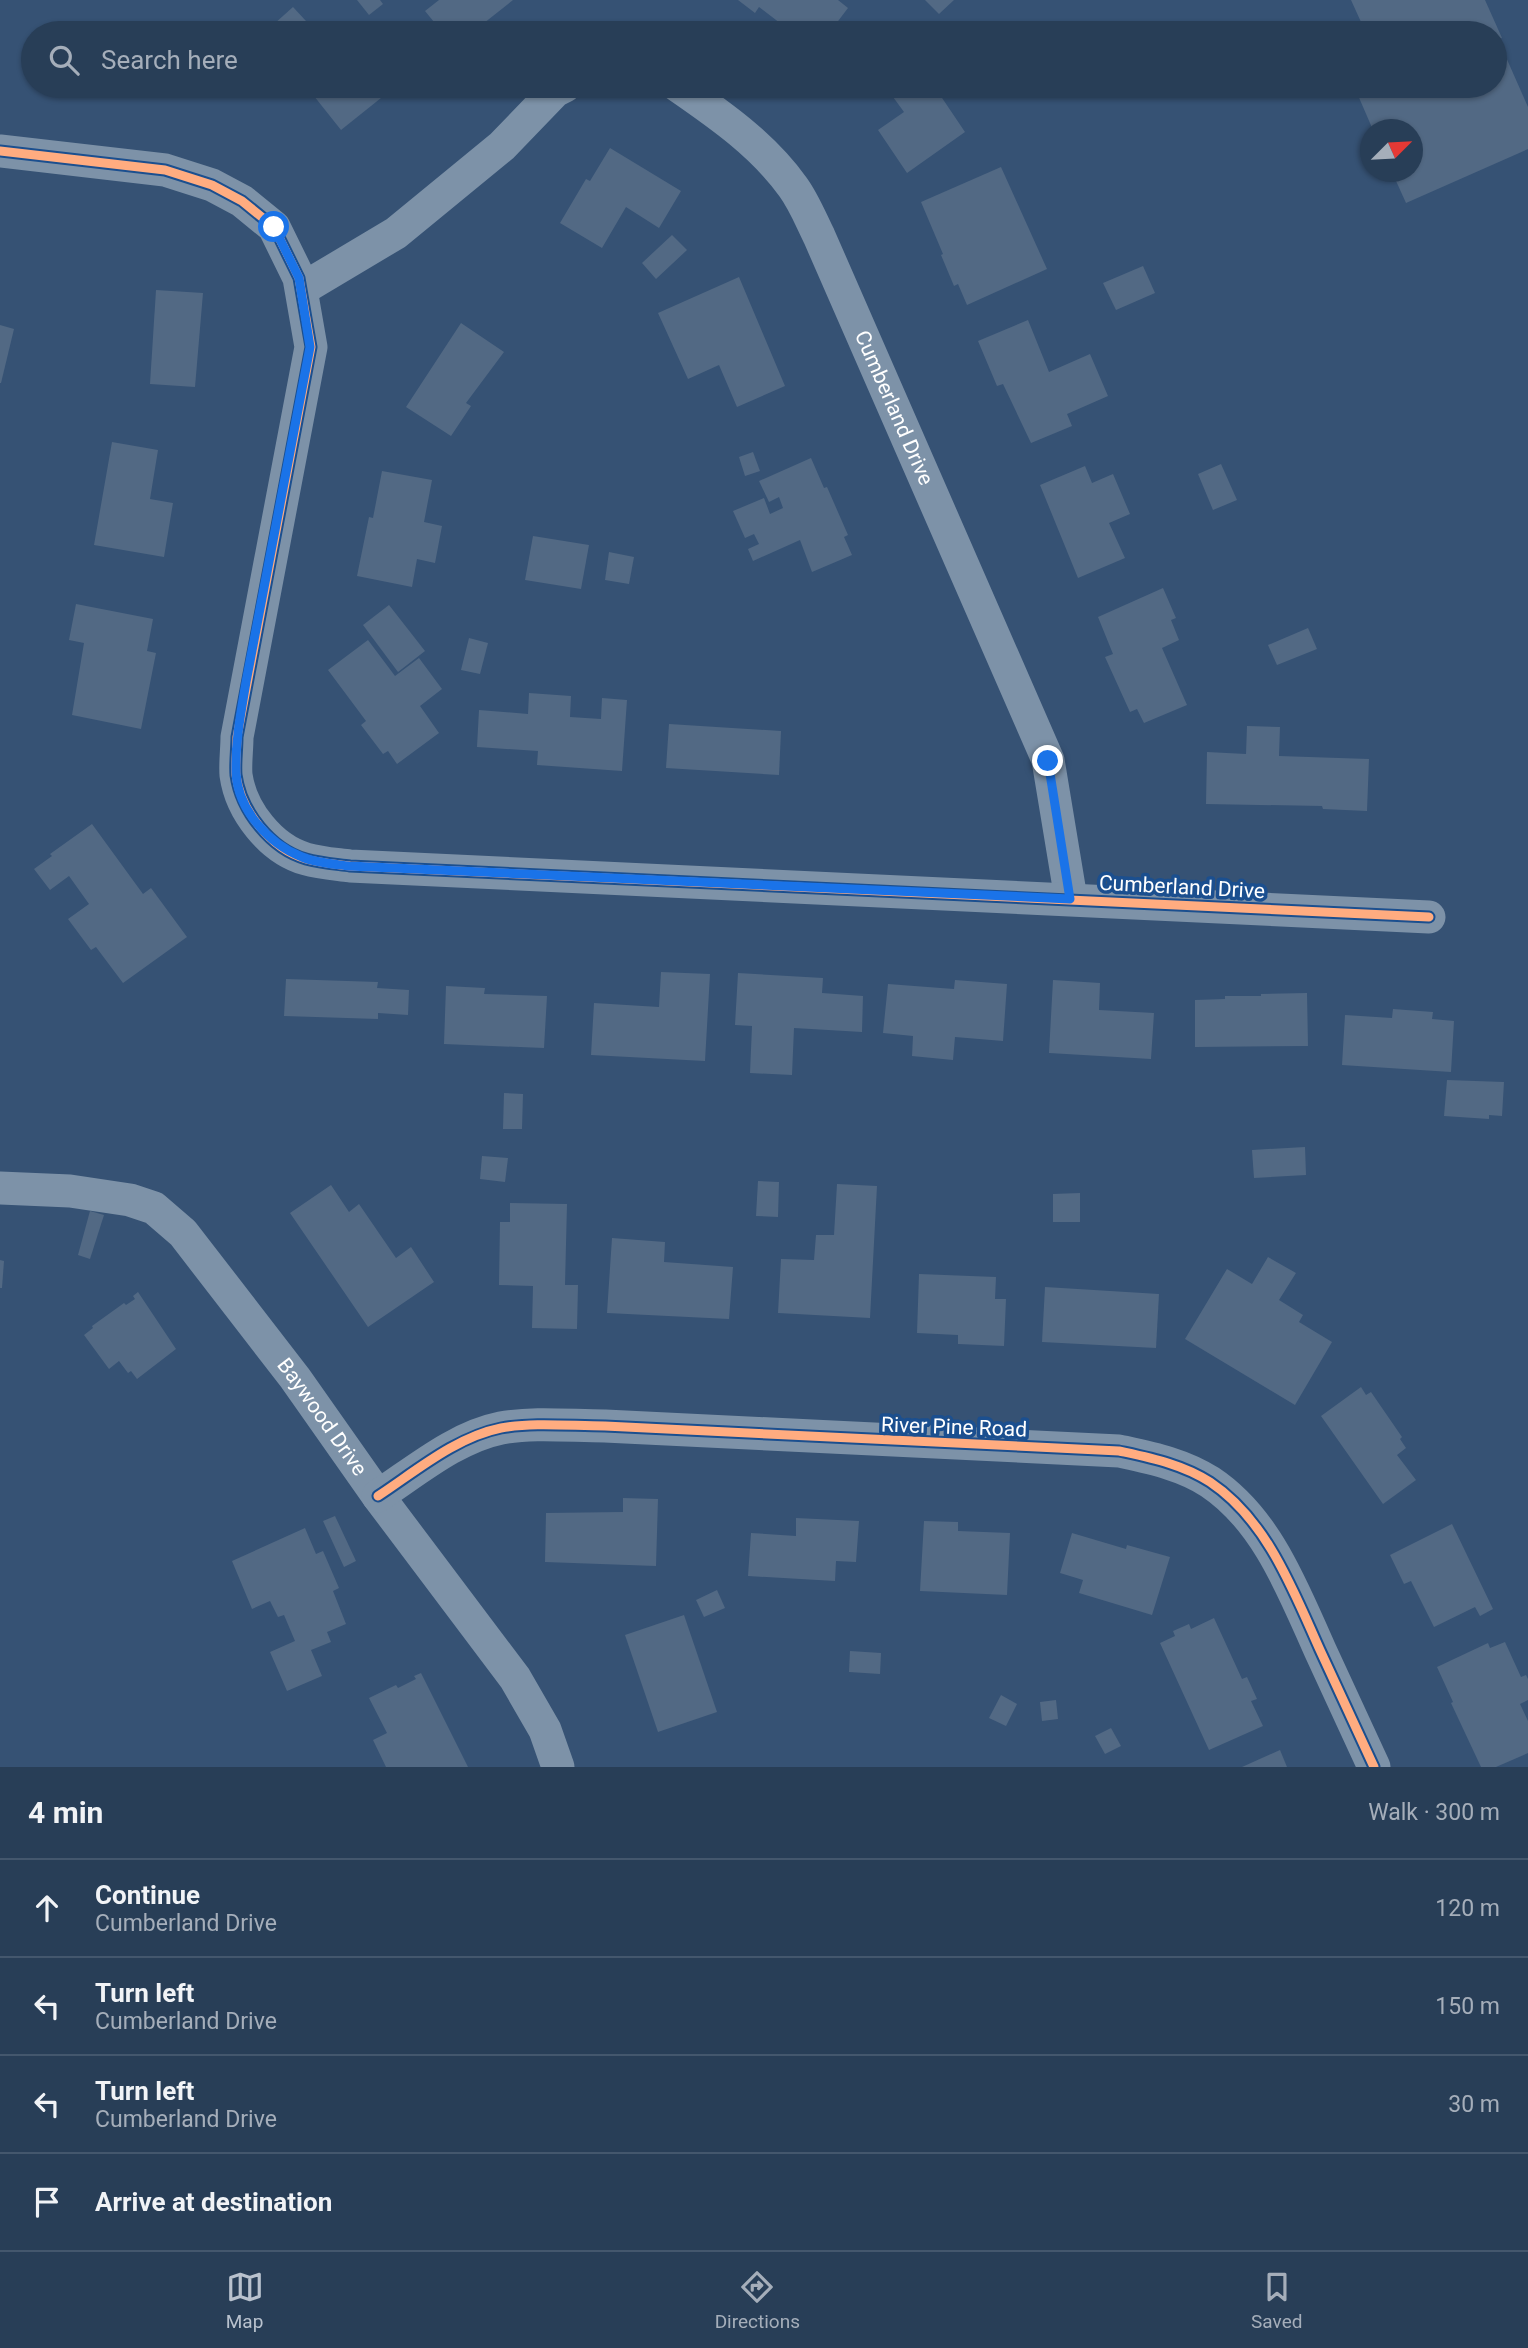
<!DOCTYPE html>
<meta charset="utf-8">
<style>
:root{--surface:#283e57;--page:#30455d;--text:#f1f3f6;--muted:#a5aeba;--line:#44576d;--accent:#b9c2ce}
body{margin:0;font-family:Roboto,sans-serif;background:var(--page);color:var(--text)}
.compass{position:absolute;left:1360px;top:119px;width:63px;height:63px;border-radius:50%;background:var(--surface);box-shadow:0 2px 5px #0004;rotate:66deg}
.stop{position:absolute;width:21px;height:21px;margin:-16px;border:5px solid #1a73e8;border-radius:50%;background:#fff}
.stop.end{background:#1a73e8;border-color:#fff;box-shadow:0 2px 7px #0008}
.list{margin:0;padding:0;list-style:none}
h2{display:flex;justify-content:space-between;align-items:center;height:91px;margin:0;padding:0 28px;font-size:30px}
h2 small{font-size:23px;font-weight:400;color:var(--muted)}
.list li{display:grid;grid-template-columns:46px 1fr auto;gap:21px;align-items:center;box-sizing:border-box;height:98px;padding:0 28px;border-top:2px solid var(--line)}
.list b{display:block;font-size:26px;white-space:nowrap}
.list p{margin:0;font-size:23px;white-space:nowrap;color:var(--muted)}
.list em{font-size:23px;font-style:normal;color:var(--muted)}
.icon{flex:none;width:38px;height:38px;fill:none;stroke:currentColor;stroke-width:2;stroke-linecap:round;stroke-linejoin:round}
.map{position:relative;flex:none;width:1528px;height:1767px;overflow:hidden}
.search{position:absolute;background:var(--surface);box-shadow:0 2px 5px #0004;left:21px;right:21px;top:21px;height:77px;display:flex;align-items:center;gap:18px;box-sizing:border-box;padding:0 24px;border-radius:38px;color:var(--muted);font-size:26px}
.sheet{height:483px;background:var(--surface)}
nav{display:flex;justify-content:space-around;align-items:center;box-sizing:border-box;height:98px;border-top:2px solid var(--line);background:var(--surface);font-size:19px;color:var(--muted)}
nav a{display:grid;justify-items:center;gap:4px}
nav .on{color:var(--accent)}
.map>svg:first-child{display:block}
.building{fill:#526984}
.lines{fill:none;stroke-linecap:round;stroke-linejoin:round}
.minor{stroke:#7d92a8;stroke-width:33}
.cycleway-casing{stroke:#1b4f8f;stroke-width:13}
.cycleway{stroke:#ffac80;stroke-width:9}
.route{stroke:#1a73e8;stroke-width:9}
.labels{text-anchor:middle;stroke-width:7;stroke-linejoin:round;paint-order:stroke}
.street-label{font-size:21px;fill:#fff;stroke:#1b4f8f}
</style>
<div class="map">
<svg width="1528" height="1767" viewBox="0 0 1528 1767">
<rect width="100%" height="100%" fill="#365274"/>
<!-- building -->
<g class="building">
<polygon points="357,0 380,0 383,4 369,15"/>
<polygon points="439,0 513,0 479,27 477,24 465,33 443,33 425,11"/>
<polygon points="738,0 838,0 848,8 829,33 793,33 759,7 755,13"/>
<polygon points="925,0 954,0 939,14"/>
<polygon points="1351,0 1485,0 1502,38 1498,39 1528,107 1528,149 1406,203 1392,172 1412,172 1412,130 1373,130 1357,93 1373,86 1495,86 1495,33 1366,33"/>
<polygon points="293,7 306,21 292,33 283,33 274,24"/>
<polygon points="317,86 388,86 378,94 381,98 341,130 310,91"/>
<polygon points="885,86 934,86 965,132 907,173 878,130 904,112"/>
<polygon points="610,148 681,191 659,228 626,207 602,248 560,223 586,179 590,181"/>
<polygon points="1001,167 1047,269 967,305 958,284 954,286 941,255 943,254 921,202"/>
<polygon points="672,235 687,250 656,279 642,263"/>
<polygon points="1143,266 1155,293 1116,310 1103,283"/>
<polygon points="739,277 785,386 737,407 719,365 688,379 658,313"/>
<polygon points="156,290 203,293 195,387 150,384"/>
<polygon points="1028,320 1049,372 1090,354 1108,396 1067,414 1072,426 1031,443 1003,384 997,386 978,341"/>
<polygon points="461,323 504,352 466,403 471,406 451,436 406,407"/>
<polygon points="0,325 14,329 1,383 0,383"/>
<polygon points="112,442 158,450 150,499 173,503 164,557 94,545"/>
<polygon points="753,452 760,471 745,476 739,457"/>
<polygon points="811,458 824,488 827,487 848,535 844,537 852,555 812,572 800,540 753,561 748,549 759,544 754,534 745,538 733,511 764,498 770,514 783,508 779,497 769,502 759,481"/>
<polygon points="1221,464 1237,500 1213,510 1198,474"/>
<polygon points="1085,466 1092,483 1113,474 1130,514 1109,523 1125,558 1078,578 1040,485"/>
<polygon points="382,471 432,480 424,522 442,526 435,563 417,559 412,587 357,576 369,517 373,518"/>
<polygon points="533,536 589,545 581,589 525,580"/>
<polygon points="609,552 634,557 629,584 605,580"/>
<polygon points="1163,588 1176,618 1171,620 1179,640 1162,648 1187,705 1144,723 1137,709 1130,712 1105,657 1113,654 1098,617"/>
<polygon points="76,604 153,619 147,651 156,653 141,729 72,715 84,643 69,640"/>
<polygon points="389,605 425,651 398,672 363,625"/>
<polygon points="1308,628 1317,649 1277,665 1268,645"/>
<polygon points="469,638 488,643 480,674 461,670"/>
<polygon points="368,640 395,676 419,658 442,689 420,706 439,733 397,764 388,751 383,754 361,725 366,721 328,670"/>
<polygon points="529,693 571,696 570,717 601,719 602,698 627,700 622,771 537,765 538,751 477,747 479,710 528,714"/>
<polygon points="669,724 781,731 779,775 666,768"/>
<polygon points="1247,726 1280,727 1279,756 1369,759 1367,811 1323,809 1322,806 1206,804 1207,752 1246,754"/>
<polygon points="92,824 143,894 151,888 187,937 123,983 96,947 91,950 68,919 89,904 69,876 50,890 34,869 52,856 50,854"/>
<polygon points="661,972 710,974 705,1061 591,1055 594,1003 659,1007"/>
<polygon points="738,973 823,978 822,993 863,996 862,1032 794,1028 792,1075 750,1073 752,1026 735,1025"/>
<polygon points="286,979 378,982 377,988 409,990 408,1015 378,1013 378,1019 284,1016"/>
<polygon points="955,980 1007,984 1003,1041 955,1037 953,1060 912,1056 913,1036 883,1033 888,984 954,989"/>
<polygon points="1053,980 1100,983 1099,1010 1154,1013 1151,1059 1049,1053"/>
<polygon points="446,986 485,988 484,994 547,996 544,1048 444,1044"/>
<polygon points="1307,993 1308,1046 1195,1047 1195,1000 1225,999 1225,996 1261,996 1261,994"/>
<polygon points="1393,1009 1433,1012 1432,1019 1454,1021 1451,1072 1342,1065 1345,1015 1392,1018"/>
<polygon points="1447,1080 1504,1082 1502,1116 1489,1115 1489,1119 1444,1116"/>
<polygon points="504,1093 523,1094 522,1129 503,1129"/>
<polygon points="1305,1147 1306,1175 1254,1178 1252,1150"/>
<polygon points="482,1156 508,1158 505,1182 480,1179"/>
<polygon points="758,1181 779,1182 778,1217 756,1216"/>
<polygon points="837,1184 877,1186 870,1318 778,1313 781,1259 814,1260 816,1235 834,1235"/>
<polygon points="331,1185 349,1212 359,1204 396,1258 411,1247 434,1282 368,1327 290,1213"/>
<polygon points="1080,1193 1080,1222 1053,1222 1053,1194"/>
<polygon points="510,1203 567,1204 565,1285 578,1285 577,1329 532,1328 533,1286 499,1285 500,1222 510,1222"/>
<polygon points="90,1211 104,1215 90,1259 78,1255"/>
<polygon points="612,1238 665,1242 664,1262 733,1267 729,1319 607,1313"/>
<polygon points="1268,1257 1296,1273 1279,1300 1303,1315 1299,1322 1332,1342 1295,1405 1185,1339 1227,1269 1252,1284"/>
<polygon points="0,1260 4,1261 2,1288 0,1288"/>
<polygon points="919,1274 996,1277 995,1299 1006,1299 1004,1346 958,1344 958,1335 917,1333"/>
<polygon points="1045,1287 1159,1294 1156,1348 1042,1342"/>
<polygon points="138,1292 176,1349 137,1379 131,1371 128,1373 119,1361 109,1369 84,1335 93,1328 92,1326 124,1303 126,1305 135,1299 133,1296"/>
<polygon points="1361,1387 1366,1395 1371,1392 1402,1437 1400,1439 1406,1448 1397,1455 1416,1480 1383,1504 1321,1416"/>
<polygon points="623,1498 658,1499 656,1566 545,1562 546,1513 623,1512"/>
<polygon points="335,1516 356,1561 344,1567 323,1521"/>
<polygon points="796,1518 859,1521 856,1562 836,1561 835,1581 748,1576 751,1533 796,1536"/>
<polygon points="924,1521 958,1522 958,1531 1010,1533 1007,1595 920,1591"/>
<polygon points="1452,1524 1493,1609 1480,1616 1475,1607 1434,1627 1411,1581 1404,1584 1390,1555"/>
<polygon points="305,1528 316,1554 323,1551 339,1588 333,1591 346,1624 327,1632 331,1642 311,1650 322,1676 287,1691 270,1652 295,1641 284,1615 278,1617 270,1601 252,1609 232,1561"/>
<polygon points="1072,1533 1126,1549 1127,1545 1170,1557 1152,1615 1079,1593 1083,1580 1060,1573"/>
<polygon points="717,1590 725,1608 704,1617 696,1600"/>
<polygon points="684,1615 717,1712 658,1732 625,1635"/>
<polygon points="1214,1618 1242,1679 1247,1677 1257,1699 1251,1701 1263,1726 1209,1750 1160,1643 1175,1636 1173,1631 1189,1624 1191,1629"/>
<polygon points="1505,1642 1521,1677 1526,1675 1528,1679 1528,1700 1520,1704 1528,1721 1528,1753 1496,1767 1481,1767 1451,1703 1453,1702 1437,1667 1488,1643 1490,1648"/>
<polygon points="850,1651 881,1653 880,1674 849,1672"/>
<polygon points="421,1673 468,1767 386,1767 373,1740 387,1733 369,1698 396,1685 398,1688 416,1679 414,1676"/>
<polygon points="1001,1695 1017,1704 1006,1726 989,1718"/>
<polygon points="1056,1700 1058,1719 1042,1721 1040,1702"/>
<polygon points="1111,1728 1121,1746 1105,1754 1095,1736"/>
<polygon points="1280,1750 1287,1767 1242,1767"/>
</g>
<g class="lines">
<!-- minor -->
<g class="minor">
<path id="s1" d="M 678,86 C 720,115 763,145 793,187 C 804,202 811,220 819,236 L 1048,760 L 1071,899"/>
<path d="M 0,151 L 165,170 L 212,185 L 242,201 L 274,227 L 299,278 L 311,347 L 237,737 C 237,749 235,763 236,775 C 241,811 271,849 306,859 C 320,863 335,864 350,866 L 1429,917"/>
<polyline points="302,289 396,233 502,146 555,91 565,86"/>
<path id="s2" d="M 0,1188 L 70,1191 L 130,1200 L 154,1208 L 183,1233 L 295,1378 L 378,1496 L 515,1678 L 545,1730 L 558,1767"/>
<path d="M 378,1496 C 416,1471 456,1437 501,1428 C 534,1422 571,1426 605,1426 L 1119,1451 C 1151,1458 1182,1464 1210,1482 C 1267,1520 1293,1590 1320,1650 C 1338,1689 1356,1728 1374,1767"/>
</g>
<!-- cycleway casing -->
<g class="cycleway-casing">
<g id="cycleway">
<path d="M 0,151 L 165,170 L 212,185 L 242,201 L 274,227 L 299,278 L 311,347 L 237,737 C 237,749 235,763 236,775 C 241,811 271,849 306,859 C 320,863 335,864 350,866 L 1429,917"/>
<path d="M 378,1496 C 416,1471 456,1437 501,1428 C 534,1422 571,1426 605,1426 L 1119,1451 C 1151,1458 1182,1464 1210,1482 C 1267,1520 1293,1590 1320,1650 C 1338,1689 1356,1728 1374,1767"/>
</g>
</g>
<!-- cycleway -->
<use href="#cycleway" class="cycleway"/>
</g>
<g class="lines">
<!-- route -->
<path class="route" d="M 274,227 L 299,278 L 310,347 L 246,682 C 241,712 235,742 236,773 C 238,810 269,844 302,857 C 316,863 334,864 349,866 L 1070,899 L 1048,761"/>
</g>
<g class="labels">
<!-- street labels -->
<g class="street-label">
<text dy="7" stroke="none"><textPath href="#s1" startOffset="397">Cumberland Drive</textPath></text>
<text transform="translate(1182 887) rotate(3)" y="7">Cumberland Drive</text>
<text dy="7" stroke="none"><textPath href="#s2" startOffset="425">Baywood Drive</textPath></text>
<text transform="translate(954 1427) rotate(2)" y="7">River Pine Road</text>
</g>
</g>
</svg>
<svg class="compass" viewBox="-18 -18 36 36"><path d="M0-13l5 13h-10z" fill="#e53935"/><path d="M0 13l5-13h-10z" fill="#a5aeba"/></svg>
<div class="stop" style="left:274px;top:227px"></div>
<div class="stop end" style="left:1048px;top:761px"></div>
<div class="search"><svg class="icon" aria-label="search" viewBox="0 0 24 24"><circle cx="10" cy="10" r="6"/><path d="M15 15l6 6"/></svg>Search here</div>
</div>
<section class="sheet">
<h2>4 min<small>Walk · 300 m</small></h2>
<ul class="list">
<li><svg class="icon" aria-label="ahead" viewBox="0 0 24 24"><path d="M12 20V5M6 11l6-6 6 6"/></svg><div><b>Continue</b><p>Cumberland Drive</p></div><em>120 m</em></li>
<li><svg class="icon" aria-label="left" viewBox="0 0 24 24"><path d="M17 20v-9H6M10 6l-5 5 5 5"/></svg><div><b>Turn left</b><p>Cumberland Drive</p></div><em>150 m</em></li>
<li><svg class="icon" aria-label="left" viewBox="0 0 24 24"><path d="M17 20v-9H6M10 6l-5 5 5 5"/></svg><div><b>Turn left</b><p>Cumberland Drive</p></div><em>30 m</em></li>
<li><svg class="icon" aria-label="arrive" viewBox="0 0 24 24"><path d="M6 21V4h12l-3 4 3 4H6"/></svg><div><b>Arrive at destination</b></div></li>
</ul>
</section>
<nav>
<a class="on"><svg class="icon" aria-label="map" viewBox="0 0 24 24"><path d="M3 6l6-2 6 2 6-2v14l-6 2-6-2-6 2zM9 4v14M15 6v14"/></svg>Map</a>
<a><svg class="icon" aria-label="directions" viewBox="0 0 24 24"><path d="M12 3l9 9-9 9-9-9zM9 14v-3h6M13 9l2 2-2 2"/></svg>Directions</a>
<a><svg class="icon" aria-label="saved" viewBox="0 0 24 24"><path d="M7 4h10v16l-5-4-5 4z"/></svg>Saved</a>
</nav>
